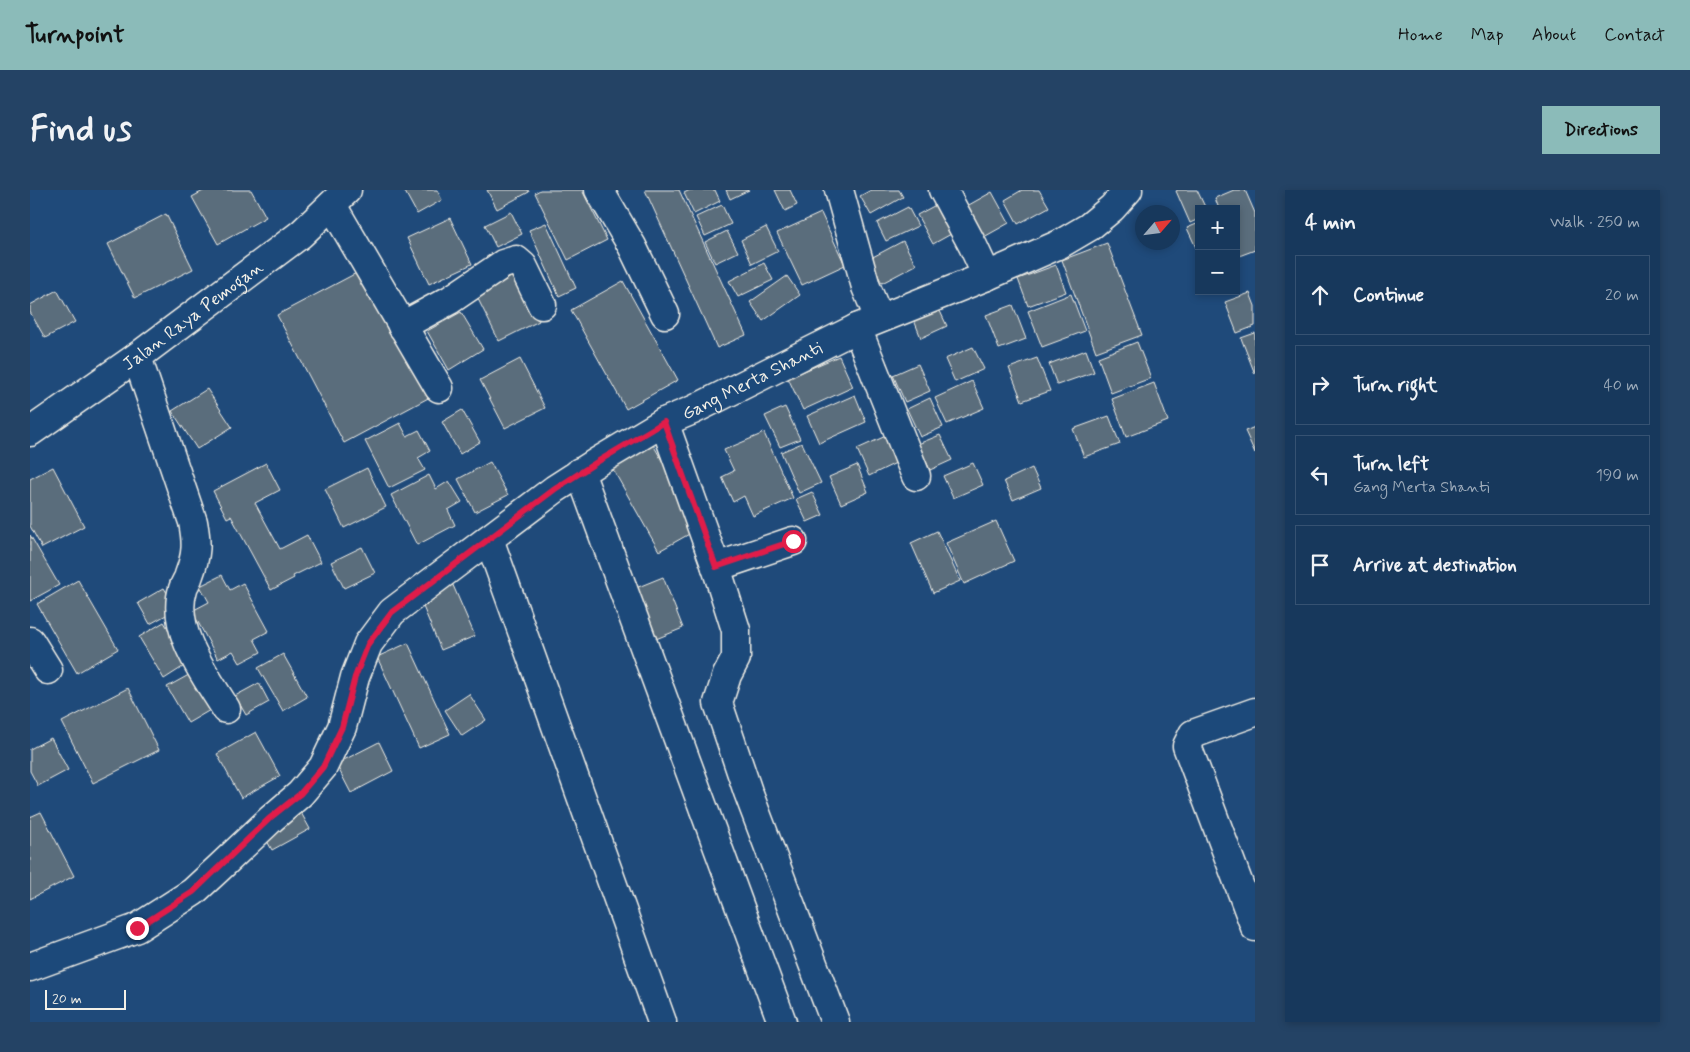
<!DOCTYPE html>
<meta charset="utf-8">
<style>
:root{--surface:#17385c;--page:#244365;--text:#f1f3f6;--muted:#9eacbb;--line:#365272;--accent:#8bbbb9}
body{margin:0;font-family:Mynerve,sans-serif;background:var(--page);color:var(--text)}
.controls{position:absolute;right:15px;top:15px;display:grid;overflow:hidden;border-radius:0px;box-shadow:0 2px 8px #0003}
.controls button{width:45px;height:45px;display:grid;place-items:center;padding:0;border:0;border-bottom:1px solid var(--line);background:var(--surface);color:var(--text);font:25px sans-serif}
.compass{position:absolute;left:1105px;top:15px;width:45px;height:45px;border-radius:50%;background:var(--surface);box-shadow:0 2px 8px #0003;rotate:62deg}
.scale{position:absolute;left:15px;bottom:12px;width:81px;box-sizing:border-box;padding-left:5px;border:2px solid #f4f1e8;border-top:0;font-size:14px;line-height:18px;white-space:nowrap;color:#f4f1e8;-webkit-text-stroke:4px #1f4a7a;paint-order:stroke}
.stop{position:absolute;width:15px;height:15px;margin:-11px;border:4px solid #e11d48;border-radius:50%;background:#fff}
.stop.end{background:#e11d48;border-color:#fff;box-shadow:0 1px 5px #0008}
.list{margin:0;padding:0;list-style:none}
h2{display:flex;justify-content:space-between;align-items:center;height:65px;margin:0;padding:0 20px;font-size:21px}
h2 small{font-size:16px;font-weight:400;color:var(--muted)}
.list li{display:grid;grid-template-columns:32px 1fr auto;gap:15px;align-items:center;box-sizing:border-box;height:80px;margin:0 10px 10px;padding:0 10px;border:1px solid var(--line);border-radius:0px}
.list b{display:block;font-size:19px;white-space:nowrap}
.list p{margin:0;font-size:16px;white-space:nowrap;color:var(--muted)}
.list em{font-size:16px;font-style:normal;color:var(--muted)}
.icon{flex:none;width:28px;height:28px;fill:none;stroke:currentColor;stroke-width:2;stroke-linecap:round;stroke-linejoin:round}
.map{position:relative;flex:none;width:1225px;height:832px;overflow:hidden;border-radius:0px}
header{display:flex;align-items:center;gap:30px;box-sizing:border-box;height:70px;padding:0 25px;background:var(--accent);color:#111}
header strong{font-size:24px}
nav{display:flex;gap:28px;margin-inline-start:auto;font-size:18px}
.intro{display:flex;align-items:center;justify-content:space-between;box-sizing:border-box;height:120px;padding:0 30px}
h1{margin:0;font-size:35px}
.button{padding:12px 22px;border-radius:0px;background:var(--accent);color:#111;font-size:18px;font-weight:700}
main{display:flex;gap:30px;padding:0 30px}
aside{flex:1;background:var(--surface);border-radius:0px;box-shadow:0 2px 8px #0003}
.map>svg:first-child{display:block}
.building{fill:#5a6d7c;stroke:#f4f1e8}
.lines{fill:none;stroke-linecap:round;stroke-linejoin:round}
.minor-casing{stroke:#f4f1e8;stroke-width:31}
.tertiary-casing{stroke:#f4f1e8;stroke-width:31}
.minor{stroke:#1f4a7a;stroke-width:28}
.tertiary{stroke:#1f4a7a;stroke-width:28}
.route{stroke:#e11d48;stroke-width:6}
.labels{text-anchor:middle;stroke-width:5;stroke-linejoin:round;paint-order:stroke}
.street-label{font-size:18px;fill:#f4f1e8;stroke:#1f4a7a}
</style>
<header>
<strong>Turnpoint</strong>
<nav><a>Home</a><a>Map</a><a>About</a><a>Contact</a></nav>
</header>
<div class="intro"><h1>Find us</h1><a class="button">Directions</a></div>
<main>
<div class="map">
<svg width="1225" height="832" viewBox="0 0 1225 832">
<rect width="100%" height="100%" fill="#1f4a7a"/>
<filter id="ink" filterUnits="userSpaceOnUse"><feTurbulence type="fractalNoise" baseFrequency=".02" numOctaves="2"/><feDisplacementMap in="SourceGraphic" scale="10" xChannelSelector="R" yChannelSelector="G"/><feConvolveMatrix kernelMatrix="1 2 1 2 8 2 1 2 1" color-interpolation-filters="sRGB"/></filter>
<g filter="url(#ink)">
<!-- building -->
<g class="building">
<polygon points="175,0 221,0 236,27 188,54 162,7"/>
<polygon points="374,0 407,0 412,10 387,24"/>
<polygon points="457,0 498,0 499,2 467,19"/>
<polygon points="510,0 552,0 577,50 538,70 505,3"/>
<polygon points="615,0 649,0 716,145 687,158"/>
<polygon points="660,0 685,0 690,11 664,24 654,3"/>
<polygon points="696,0 719,0 700,9"/>
<polygon points="745,0 760,0 767,15 755,21"/>
<polygon points="841,0 869,0 873,7 841,25 830,6"/>
<polygon points="992,0 1009,0 1019,17 988,34 975,10"/>
<polygon points="1148,0 1167,0 1176,19 1169,19 1169,29 1160,33 1146,1"/>
<polygon points="1204,0 1215,0 1225,23 1225,60 1209,66 1206,59 1206,19 1189,19 1185,8"/>
<polygon points="962,2 979,33 954,47 937,16"/>
<polygon points="917,9 932,38 903,54 887,25"/>
<polygon points="692,15 701,34 675,46 666,27"/>
<polygon points="878,17 888,36 856,51 847,33"/>
<polygon points="481,22 492,44 466,57 455,35"/>
<polygon points="791,23 815,75 772,95 747,43"/>
<polygon points="136,24 163,79 105,108 78,54"/>
<polygon points="420,28 442,74 399,94 377,48"/>
<polygon points="516,33 546,98 529,106 499,40"/>
<polygon points="1169,33 1169,64 1157,38"/>
<polygon points="736,37 748,61 722,74 711,50"/>
<polygon points="697,41 708,62 685,73 675,52"/>
<polygon points="873,51 886,75 852,93 839,69"/>
<polygon points="1077,53 1112,145 1066,162 1032,70"/>
<polygon points="734,73 743,90 708,107 699,91"/>
<polygon points="1026,75 1036,102 998,116 988,89"/>
<polygon points="334,79 402,206 314,253 247,125"/>
<polygon points="485,85 509,131 469,151 446,105"/>
<polygon points="757,86 770,105 733,131 720,112"/>
<polygon points="593,91 648,190 596,219 541,120"/>
<polygon points="27,100 45,132 15,148 0,122 0,115"/>
<polygon points="1220,103 1225,116 1225,136 1207,143 1195,112"/>
<polygon points="1041,104 1055,141 1012,157 998,121"/>
<polygon points="983,115 996,149 969,159 956,125"/>
<polygon points="909,119 917,136 891,148 884,130"/>
<polygon points="431,122 453,159 419,180 397,141"/>
<polygon points="1225,143 1225,184 1211,148"/>
<polygon points="1107,152 1121,188 1081,203 1068,167"/>
<polygon points="943,157 954,179 925,192 915,169"/>
<polygon points="1056,160 1064,182 1027,195 1019,174"/>
<polygon points="809,166 823,197 773,220 758,188"/>
<polygon points="1007,168 1020,201 992,211 979,178"/>
<polygon points="490,169 515,218 475,238 450,190"/>
<polygon points="888,174 900,201 875,212 863,185"/>
<polygon points="942,191 954,218 917,234 905,208"/>
<polygon points="1124,193 1138,231 1096,247 1082,209"/>
<polygon points="177,199 202,237 167,259 142,221"/>
<polygon points="825,205 836,232 789,253 777,226"/>
<polygon points="900,208 913,237 890,247 877,219"/>
<polygon points="755,217 770,249 750,257 735,226"/>
<polygon points="432,220 450,252 430,264 412,232"/>
<polygon points="1079,226 1090,254 1054,267 1043,239"/>
<polygon points="370,233 377,246 389,240 400,261 388,268 395,280 359,298 335,251"/>
<polygon points="1225,237 1225,263 1215,241"/>
<polygon points="734,243 763,308 723,326 714,306 703,312 692,287 704,281 694,260"/>
<polygon points="858,245 870,271 839,286 827,259"/>
<polygon points="910,245 922,270 900,280 888,254"/>
<polygon points="621,251 670,338 629,361 580,274"/>
<polygon points="772,253 791,293 769,303 751,262"/>
<polygon points="460,272 478,305 445,322 428,289"/>
<polygon points="236,273 250,300 225,313 250,359 277,345 291,372 263,386 264,388 241,400 201,326 197,328 183,301"/>
<polygon points="943,273 953,295 923,308 913,286"/>
<polygon points="827,275 838,302 811,314 799,287"/>
<polygon points="23,277 54,336 12,358 0,336 0,289"/>
<polygon points="337,278 356,317 314,338 295,299"/>
<polygon points="1002,278 1011,298 983,310 974,291"/>
<polygon points="399,285 406,299 419,291 432,312 418,320 425,335 387,355 361,305"/>
<polygon points="782,302 793,325 777,332 766,309"/>
<polygon points="966,331 984,371 934,394 916,353"/>
<polygon points="907,341 930,391 903,403 881,353"/>
<polygon points="0,345 29,395 0,411"/>
<polygon points="332,357 345,383 314,398 301,372"/>
<polygon points="192,385 200,400 213,393 239,441 224,449 231,462 210,473 203,461 188,469 162,421 179,412 170,396"/>
<polygon points="633,387 653,438 621,451 601,400"/>
<polygon points="48,390 88,459 47,483 7,414"/>
<polygon points="422,393 445,446 411,460 389,407"/>
<polygon points="134,398 147,419 120,434 108,413"/>
<polygon points="134,432 159,473 134,489 109,447"/>
<polygon points="378,453 420,544 389,558 347,467"/>
<polygon points="253,464 277,507 253,521 228,478"/>
<polygon points="166,481 187,516 158,533 137,497"/>
<polygon points="229,493 239,512 216,525 205,506"/>
<polygon points="98,498 129,560 63,593 32,532"/>
<polygon points="439,504 456,530 432,546 415,520"/>
<polygon points="226,542 250,586 211,608 187,564"/>
<polygon points="21,548 38,580 8,596 0,581 0,559"/>
<polygon points="349,552 363,581 321,603 306,574"/>
<polygon points="269,619 280,639 242,660 231,640"/>
<polygon points="11,622 44,686 0,709 0,627"/>
</g>
<g class="lines">
<!-- minor casing -->
<g class="minor-casing">
<g id="minor">
<polyline points="569,0 602,56 635,124"/>
<polyline points="809,0 836,97 849,128"/>
<polyline points="913,0 943,56 957,86"/>
<polyline points="302,15 409,198"/>
<polyline points="372,136 420,110 473,74 486,70 493,76 512,115"/>
<polyline points="827,138 886,286"/>
<path d="M 107,167 L 163,332 C 167,353 167,364 159,385 C 158,390 154,394 153,399 C 140,440 176,486 196,519"/>
<polyline points="634,232 686,377 706,440 706,468 697,485 688,513 718,602 805,832"/>
<polyline points="550,282 752,832"/>
<polyline points="459,349 632,832"/>
<polyline points="686,377 763,351"/>
<polyline points="0,451 18,480"/>
<polyline points="1225,522 1163,544 1157,556 1225,737"/>
<path id="s1" d="M 0,777 L 107,738 L 163,702 L 189,678 L 241,629 L 270,604 L 293,577 L 312,537 L 325,487 L 338,454 L 362,422 L 525,299 L 567,272 L 634,232 L 663,220 L 827,138 L 957,86 L 1030,54 L 1059,37 L 1082,18 L 1098,0"/>
</g>
</g>
<!-- tertiary casing -->
<g class="tertiary-casing">
<g id="tertiary">
<path id="s2" d="M 0,242 L 107,167 L 271,44 L 317,0"/>
</g>
</g>
<!-- minor -->
<use href="#minor" class="minor"/>
<!-- tertiary -->
<use href="#tertiary" class="tertiary"/>
</g>
</g>
<g class="lines" filter="url(#ink)">
<!-- route -->
<polyline class="route" points="107,738 163,702 240,628 270,604 293,577 312,537 325,487 338,454 362,422 525,299 567,272 634,232 686,377 763,351"/>
</g>
<g class="labels">
<!-- street labels -->
<g class="street-label">
<text dy="6" stroke="none"><textPath href="#s2" startOffset="200">Jalan Raya Pemogan</textPath></text>
<text dy="6" stroke="none"><textPath href="#s1" startOffset="962">Gang Merta Shanti</textPath></text>
</g>
</g>
</svg>
<div class="controls">
<button>+</button>
<button>−</button>
</div>
<svg class="compass" viewBox="-18 -18 36 36"><path d="M0-13l5 13h-10z" fill="#e53935"/><path d="M0 13l5-13h-10z" fill="#9eacbb"/></svg>
<div class="scale">20 m</div>
<div class="stop" style="left:763px;top:351px"></div>
<div class="stop end" style="left:107px;top:738px"></div>
</div>
<aside>
<h2>4 min<small>Walk · 250 m</small></h2>
<ul class="list">
<li><svg class="icon" aria-label="ahead" viewBox="0 0 24 24"><path d="M12 20V5M6 11l6-6 6 6"/></svg><div><b>Continue</b></div><em>20 m</em></li>
<li><svg class="icon" aria-label="right" viewBox="0 0 24 24"><path d="M7 20v-9h11M14 6l5 5-5 5"/></svg><div><b>Turn right</b></div><em>40 m</em></li>
<li><svg class="icon" aria-label="left" viewBox="0 0 24 24"><path d="M17 20v-9H6M10 6l-5 5 5 5"/></svg><div><b>Turn left</b><p>Gang Merta Shanti</p></div><em>190 m</em></li>
<li><svg class="icon" aria-label="arrive" viewBox="0 0 24 24"><path d="M6 21V4h12l-3 4 3 4H6"/></svg><div><b>Arrive at destination</b></div></li>
</ul>
</aside>
</main>
